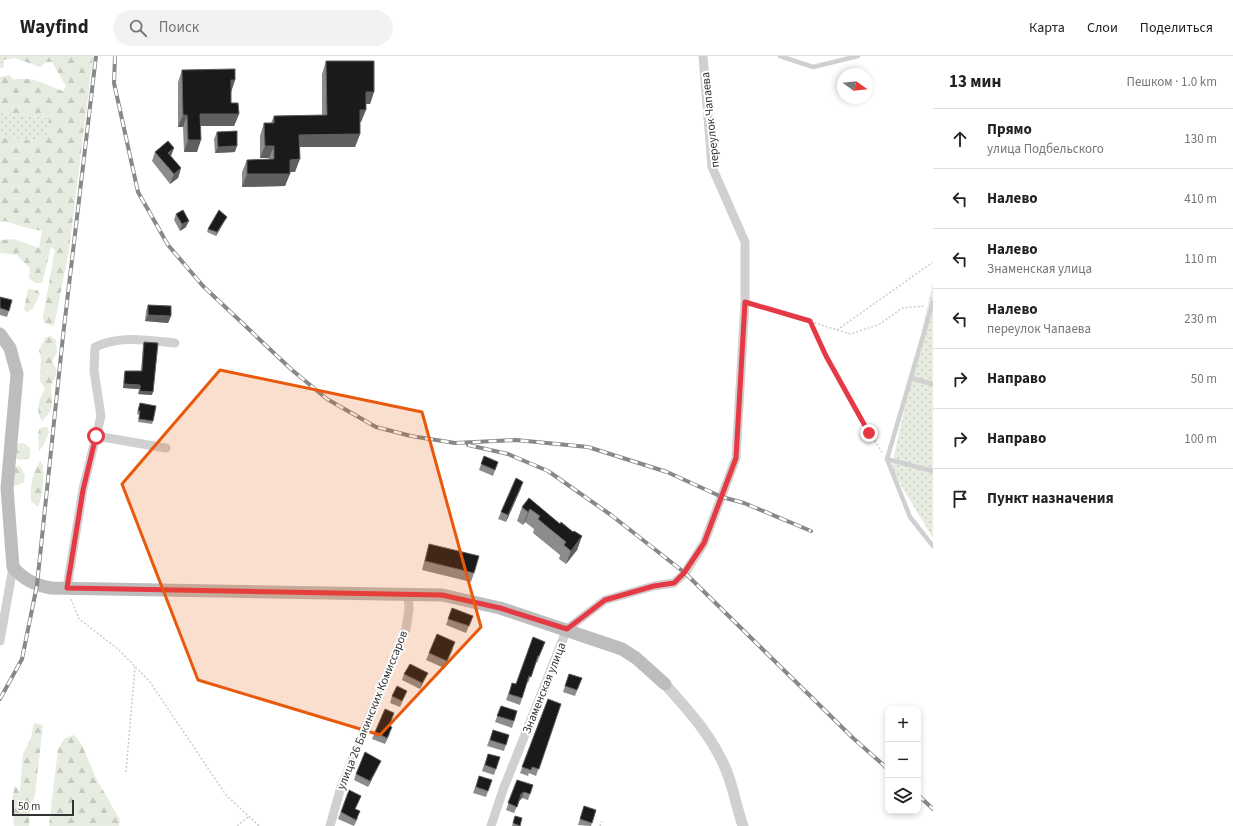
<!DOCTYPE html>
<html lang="ru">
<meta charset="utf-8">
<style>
:root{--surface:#fff;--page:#f2f2f2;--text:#222;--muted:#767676;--line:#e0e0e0}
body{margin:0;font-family:"Source Sans 3",sans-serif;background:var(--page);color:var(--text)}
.controls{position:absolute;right:12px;bottom:12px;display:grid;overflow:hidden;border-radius:8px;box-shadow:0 2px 6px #0003}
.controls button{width:36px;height:36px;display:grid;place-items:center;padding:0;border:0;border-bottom:1px solid var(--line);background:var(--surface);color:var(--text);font:20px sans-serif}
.compass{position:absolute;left:837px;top:12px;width:36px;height:36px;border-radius:50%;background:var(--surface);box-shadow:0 2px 6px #0003;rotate:105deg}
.scale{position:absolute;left:12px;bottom:10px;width:62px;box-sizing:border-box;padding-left:4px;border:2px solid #333;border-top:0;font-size:11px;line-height:14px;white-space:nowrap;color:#333;-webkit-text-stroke:3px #fff;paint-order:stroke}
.stop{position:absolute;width:12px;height:12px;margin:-9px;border:3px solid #e63946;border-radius:50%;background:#fff}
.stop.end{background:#e63946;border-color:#fff;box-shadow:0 1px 4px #0008}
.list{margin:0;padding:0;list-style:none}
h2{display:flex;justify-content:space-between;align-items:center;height:52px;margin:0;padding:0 16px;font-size:17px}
h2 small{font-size:13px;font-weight:400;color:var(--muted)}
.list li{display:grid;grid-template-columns:26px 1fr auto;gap:12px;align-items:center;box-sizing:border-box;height:60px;padding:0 16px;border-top:1px solid var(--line)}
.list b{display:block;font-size:15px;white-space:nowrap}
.list p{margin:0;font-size:13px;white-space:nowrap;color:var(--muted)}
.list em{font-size:13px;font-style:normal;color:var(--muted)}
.icon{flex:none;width:22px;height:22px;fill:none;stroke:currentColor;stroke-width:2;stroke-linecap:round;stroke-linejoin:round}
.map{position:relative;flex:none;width:933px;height:770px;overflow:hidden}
header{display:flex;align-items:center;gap:24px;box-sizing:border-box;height:56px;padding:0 20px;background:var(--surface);border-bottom:1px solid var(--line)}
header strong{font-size:19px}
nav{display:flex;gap:22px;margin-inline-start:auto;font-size:14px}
.search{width:280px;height:36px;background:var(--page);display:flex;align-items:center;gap:10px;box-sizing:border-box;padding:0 14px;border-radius:22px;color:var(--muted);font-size:15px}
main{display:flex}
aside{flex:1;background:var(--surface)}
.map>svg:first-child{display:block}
.grass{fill:url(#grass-dots)}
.forest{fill:url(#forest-firs)}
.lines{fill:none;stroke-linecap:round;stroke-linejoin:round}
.path{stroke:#cdcdcd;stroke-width:1.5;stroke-dasharray:2 2;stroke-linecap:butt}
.service{stroke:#d0d0d0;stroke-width:4.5}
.minor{stroke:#d0d0d0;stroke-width:9}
.tertiary{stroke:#d0d0d0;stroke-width:11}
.secondary{stroke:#bdbdbd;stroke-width:13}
.rail-casing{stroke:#888;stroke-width:4}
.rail{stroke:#fff;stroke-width:2.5;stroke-dasharray:8;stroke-linecap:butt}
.wall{fill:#8c8c8c}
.shaded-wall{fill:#5f5f5f}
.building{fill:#1a1a1a;stroke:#5f5f5f}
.route{stroke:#e63946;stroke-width:5}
.marked{fill:#e8590c;fill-opacity:0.2;stroke:#e8590c;stroke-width:3;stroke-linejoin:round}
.labels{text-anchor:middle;stroke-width:4;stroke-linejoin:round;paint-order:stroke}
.street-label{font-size:12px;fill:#333;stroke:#fff}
</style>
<header>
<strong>Wayfind</strong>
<div class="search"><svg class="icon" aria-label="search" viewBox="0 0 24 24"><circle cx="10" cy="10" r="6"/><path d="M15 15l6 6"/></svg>Поиск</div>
<nav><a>Карта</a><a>Слои</a><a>Поделиться</a></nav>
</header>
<main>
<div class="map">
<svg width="933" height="770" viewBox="0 0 933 770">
<defs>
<pattern id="grass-dots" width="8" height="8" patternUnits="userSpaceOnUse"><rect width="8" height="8" fill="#e6ecdf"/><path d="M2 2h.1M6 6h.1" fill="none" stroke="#c6cbc0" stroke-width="1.8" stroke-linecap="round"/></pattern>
<pattern id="forest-firs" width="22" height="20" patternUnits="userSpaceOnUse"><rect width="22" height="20" fill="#e6ecdf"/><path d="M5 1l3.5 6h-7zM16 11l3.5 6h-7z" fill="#c6cbc0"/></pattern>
</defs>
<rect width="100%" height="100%" fill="#fff"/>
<!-- grass -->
<g class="grass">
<polygon points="0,57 49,62 46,82 38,85 0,81"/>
<polygon points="933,226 933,482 891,413"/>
</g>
<!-- forest -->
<g class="forest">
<path d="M 0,0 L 93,0 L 69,194 L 54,270 L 44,267 L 43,261 L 55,194 L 51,191 L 42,227 L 35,227 L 29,222 L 30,212 L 17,199 L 0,197 L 0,184 L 13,183 L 39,192 L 42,175 L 27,172 L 5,165 L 0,166 L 0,81 L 38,85 L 39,81 L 46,81 L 49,62 L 0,57 L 0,21 L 9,19 L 14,24 C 30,19 48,30 63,35 L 66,30 L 52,6 L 46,6 L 40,11 L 15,2 L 3,4 L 4,11 L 0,12 Z"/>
<polygon points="28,233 37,234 40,238 33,252 28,256 24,254"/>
<path d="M 50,280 L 56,284 L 57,296 L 52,305 C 53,308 56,311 56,314 C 58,320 51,326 51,333 C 53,348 54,353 42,365 C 35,354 39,343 45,333 L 40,325 L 41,303 L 39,294 L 45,282 Z"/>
<polygon points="47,371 49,376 43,390 39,395 38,377 40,372"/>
<path d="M 24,387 L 30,392 L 30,402 C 23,404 18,405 13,400 L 17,388 Z"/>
<path d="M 40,405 L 43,409 C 44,422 43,439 38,451 L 31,445 C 30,431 32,417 40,405 Z"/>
<polygon points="20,410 25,419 24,426 15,430 11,428 15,411"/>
<polygon points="34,667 43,669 35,738 30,755 29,770 14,770 12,744 15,729 20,737 23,698 31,682"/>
<polygon points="74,679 82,689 96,722 120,764 119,770 49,770 58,693 65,682"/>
</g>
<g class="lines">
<!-- path -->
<g class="path">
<polyline points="753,248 851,278 880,268 902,252 925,250"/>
<path d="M 810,265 C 830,310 854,355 882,396"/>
<polyline points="837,274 933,206"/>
<polyline points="71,543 79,563 118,593 150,626 226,739 259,770"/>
<polyline points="126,716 135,611"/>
<polyline points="237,770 249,760"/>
<polyline points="600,770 602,765"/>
</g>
<!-- service -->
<g class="service">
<polyline points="780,0 813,11 858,0"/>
<polyline points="933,246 887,403 910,461 933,490"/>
<polyline points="911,322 933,328"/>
<polyline points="887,403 933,415"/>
</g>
<!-- minor -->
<g class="minor">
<polyline points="96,380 166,392"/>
<path d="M 67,532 L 83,433 L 101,360 L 94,315 L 95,291 C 120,279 147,284 175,287"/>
<polyline points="0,585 13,511"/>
<polyline points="330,770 341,731 406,573 409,553 408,537"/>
<polyline points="491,770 503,734 567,573 605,544 654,530 674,527 685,517 704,487 736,402 745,246 745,186 712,111 703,0"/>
</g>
<!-- tertiary -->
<path class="tertiary" d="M 665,628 C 685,651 706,673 720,701 C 732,722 735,747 743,770"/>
<!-- secondary -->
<path class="secondary" d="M 0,278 L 10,292 L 17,318 L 7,432 L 13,511 C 24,524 35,529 51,532 L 442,539 L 500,552 L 622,593 L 636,602 L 665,628"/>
<!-- rail casing -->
<g class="rail-casing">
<g id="rail">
<polyline points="115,0 114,27 138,136 168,189 203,230 292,314 327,343 376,371 411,380 455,387 516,384 588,391 667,416 722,441 744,447 811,475"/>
<polyline points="468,389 508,398 548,415 611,459 685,517 853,682 888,713"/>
<polyline points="0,643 22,603 37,529 63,280 96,0"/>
<polyline points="918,739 933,753"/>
</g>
</g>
<!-- rail -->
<use href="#rail" class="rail"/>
</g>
<!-- wall -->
<g class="wall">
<polygon points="326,5 374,36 370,48 366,48 361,66 360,66 360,78 355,91 299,91 295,116 290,116 285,130 242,131 242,116 247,104 269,103 269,102 260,102 260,80 264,67 271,67 274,60 322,59 322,18"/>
<polygon points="182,14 235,24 231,36 231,47 239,58 234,70 201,70 197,96 184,96 183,71 178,71 178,26"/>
<polygon points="217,76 235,96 215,97 214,83"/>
<polygon points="174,92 171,100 181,112 178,122 170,128 152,105 155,96"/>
<polygon points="176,158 186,171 180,175 174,164"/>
<polygon points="227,161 225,164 216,180 207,176 208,173"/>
<polygon points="0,241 9,255 7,261 0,259"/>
<polygon points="148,249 171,260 168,267 145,265 146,255"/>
<polygon points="144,286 152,339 138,338 139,333 123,332 124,318 125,315 141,315 143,290"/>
<polygon points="140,347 153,365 152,368 138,366 139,359 137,358"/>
<polygon points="484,400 498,406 493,420 479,414"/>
<polygon points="521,432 506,466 498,463 501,456"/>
<polygon points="529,442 560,468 573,476 582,480 577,494 566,508 559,503 560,499 533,477 534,473 525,466 523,469 517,465 522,451"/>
<polygon points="429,488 474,517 471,526 422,514 426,498"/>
<polygon points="452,552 473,560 466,577 446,569"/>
<polygon points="545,586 537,607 536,606 528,627 527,626 520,649 506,644 512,627 516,628"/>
<polygon points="453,593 444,612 426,604 429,597"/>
<polygon points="428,617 420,633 402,624 404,618"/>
<polygon points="569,618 582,622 575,640 563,636"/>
<polygon points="407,635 400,651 390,647 392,640"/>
<polygon points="548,643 561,648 536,720 529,717 528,720 520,717"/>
<polygon points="501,650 517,655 512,672 495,666"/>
<polygon points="392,664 389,670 390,678 385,688 372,683 375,676"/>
<polygon points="493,674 509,679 504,695 487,690"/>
<polygon points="488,698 500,701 494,719 482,715"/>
<polygon points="378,711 368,731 354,724 356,718"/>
<polygon points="479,720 492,724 486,741 473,737"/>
<polygon points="517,724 533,729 528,744 522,742 519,745 514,757 506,754"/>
<polygon points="349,734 361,740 355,753 358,762 354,770 338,763"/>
<polygon points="584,750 596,754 591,770 578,769"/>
<polygon points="515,760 520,770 512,770"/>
</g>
<!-- shaded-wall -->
<g class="shaded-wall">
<polygon points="231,24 235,24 231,36"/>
<polygon points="366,36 374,36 370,48 361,48"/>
<polygon points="360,54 366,54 361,66 355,66"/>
<polygon points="200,58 239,58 234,70 196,70"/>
<polygon points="183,59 187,59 183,71 178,71"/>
<polygon points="360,78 355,91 295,91 299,79"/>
<polygon points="188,84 201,84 197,96 184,96"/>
<polygon points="237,90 235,96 215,97 218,91"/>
<polygon points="265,90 274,90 269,102 260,102"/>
<polygon points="174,92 170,102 168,97"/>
<polygon points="300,103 295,116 285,116 290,104"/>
<polygon points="181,112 178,122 170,128 174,118"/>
<polygon points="247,118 290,118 285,130 242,131"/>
<polygon points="227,161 225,164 216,180 217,176"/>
<polygon points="189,165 186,171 180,175 182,168"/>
<polygon points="148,259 171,260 168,267 145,265"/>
<polygon points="124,328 140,329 139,333 123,332"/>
<polygon points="140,335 153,336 152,339 138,338"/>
<polygon points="523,426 521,432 506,466 508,459"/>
<polygon points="530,453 525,466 523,469 528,456"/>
<polygon points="582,480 577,494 566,508 571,495"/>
<polygon points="428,617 420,633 422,627"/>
<polygon points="381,705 368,731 370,725"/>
<polygon points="524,736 522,742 519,745 514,757 521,738"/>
</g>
<!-- building -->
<g class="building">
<polygon points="326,5 374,5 374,36 366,36 366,54 360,54 360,78 299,79 300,103 290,104 290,118 247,118 247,104 274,103 274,90 265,90 264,67 274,67 274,60 327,59"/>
<polygon points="235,13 235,24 231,24 231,47 238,47 239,58 200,58 201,84 188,84 187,59 183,59 182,14"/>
<polygon points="237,75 237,90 218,91 217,76"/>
<polygon points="168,85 174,92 168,97 181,112 174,118 155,96"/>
<polygon points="183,154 189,165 182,168 176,158"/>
<polygon points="219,154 227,161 217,176 208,173"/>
<polygon points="0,241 12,244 9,255 0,252"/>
<polygon points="148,249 171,250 171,260 148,259"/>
<polygon points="144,286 158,287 153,336 140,335 140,329 124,328 125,315 142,315"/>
<polygon points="140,347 156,350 153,365 139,363 140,355 138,355"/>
<polygon points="484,400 498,406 495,414 481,408"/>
<polygon points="516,422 523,426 508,459 501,456"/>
<polygon points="529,442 560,468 561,466 573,476 574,475 582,480 571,495 564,489 566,486 538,463 540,460 530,453 528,456 522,451"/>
<polygon points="429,488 479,500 474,517 425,505"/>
<polygon points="452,552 473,560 469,570 448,563"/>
<polygon points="437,578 455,586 447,605 429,597"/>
<polygon points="533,581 545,586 539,600 538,600 531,621 529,620 522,642 509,638 512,627 516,628"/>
<polygon points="410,608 428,617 422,627 404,618"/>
<polygon points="569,618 582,622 577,634 565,630"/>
<polygon points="397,630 407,635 402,645 392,640"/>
<polygon points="548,643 561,648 539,713 532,711 531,714 522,711"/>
<polygon points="501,650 517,655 514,665 497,660"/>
<polygon points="385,653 394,657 389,670 392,671 387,682 375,676"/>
<polygon points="493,674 509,679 506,689 490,684"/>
<polygon points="365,696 381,705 370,725 356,718"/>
<polygon points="488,698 500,701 496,713 485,709"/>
<polygon points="479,720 492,724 488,735 476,731"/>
<polygon points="517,724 533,729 530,738 524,736 521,738 517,751 508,747"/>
<polygon points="349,734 361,740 355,753 360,755 356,764 341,756"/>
<polygon points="584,750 596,754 592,767 580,763"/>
<polygon points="515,760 522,762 520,770 513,767"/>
</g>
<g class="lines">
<!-- route -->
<polyline class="route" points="96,380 83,434 67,532 442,539 500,552 567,573 605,544 654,530 674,527 684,517 704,487 736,402 745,246 810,265 826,300 869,377"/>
</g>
<!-- marked area -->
<path class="marked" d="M 220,314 L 422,356 L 481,571 L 380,679 L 198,624 L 122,428 Z"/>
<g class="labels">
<!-- street labels -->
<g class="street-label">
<text transform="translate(710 64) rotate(-96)" y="4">переулок Чапаева</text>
<text transform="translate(544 632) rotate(-68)" y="4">Знаменская улица</text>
<text transform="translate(372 654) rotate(-68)" y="4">улица 26 Бакинских Комиссаров</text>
</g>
</g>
</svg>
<div class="controls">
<button>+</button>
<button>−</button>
<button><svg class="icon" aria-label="layers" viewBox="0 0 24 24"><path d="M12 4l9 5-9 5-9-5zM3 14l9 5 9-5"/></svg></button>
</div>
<svg class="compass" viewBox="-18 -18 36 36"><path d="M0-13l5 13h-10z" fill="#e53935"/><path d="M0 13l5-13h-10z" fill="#767676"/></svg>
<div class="scale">50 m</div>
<div class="stop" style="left:96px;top:380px"></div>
<div class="stop end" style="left:869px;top:377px"></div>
</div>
<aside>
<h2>13 мин<small>Пешком · 1.0 km</small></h2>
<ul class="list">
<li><svg class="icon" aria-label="ahead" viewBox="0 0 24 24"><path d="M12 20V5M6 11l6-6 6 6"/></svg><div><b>Прямо</b><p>улица Подбельского</p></div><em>130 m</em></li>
<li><svg class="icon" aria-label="left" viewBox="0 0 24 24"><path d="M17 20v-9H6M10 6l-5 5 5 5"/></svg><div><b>Налево</b></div><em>410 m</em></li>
<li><svg class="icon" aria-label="left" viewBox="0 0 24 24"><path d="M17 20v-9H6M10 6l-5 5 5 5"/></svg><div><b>Налево</b><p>Знаменская улица</p></div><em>110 m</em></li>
<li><svg class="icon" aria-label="left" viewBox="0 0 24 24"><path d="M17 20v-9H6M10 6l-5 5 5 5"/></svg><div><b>Налево</b><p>переулок Чапаева</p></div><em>230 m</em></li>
<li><svg class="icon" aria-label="right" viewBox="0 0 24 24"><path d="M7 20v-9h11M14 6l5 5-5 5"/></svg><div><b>Направо</b></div><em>50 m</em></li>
<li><svg class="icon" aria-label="right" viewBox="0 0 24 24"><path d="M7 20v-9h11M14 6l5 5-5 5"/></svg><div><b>Направо</b></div><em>100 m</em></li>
<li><svg class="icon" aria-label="arrive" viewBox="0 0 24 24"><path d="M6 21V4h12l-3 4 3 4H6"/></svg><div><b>Пункт назначения</b></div></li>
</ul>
</aside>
</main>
